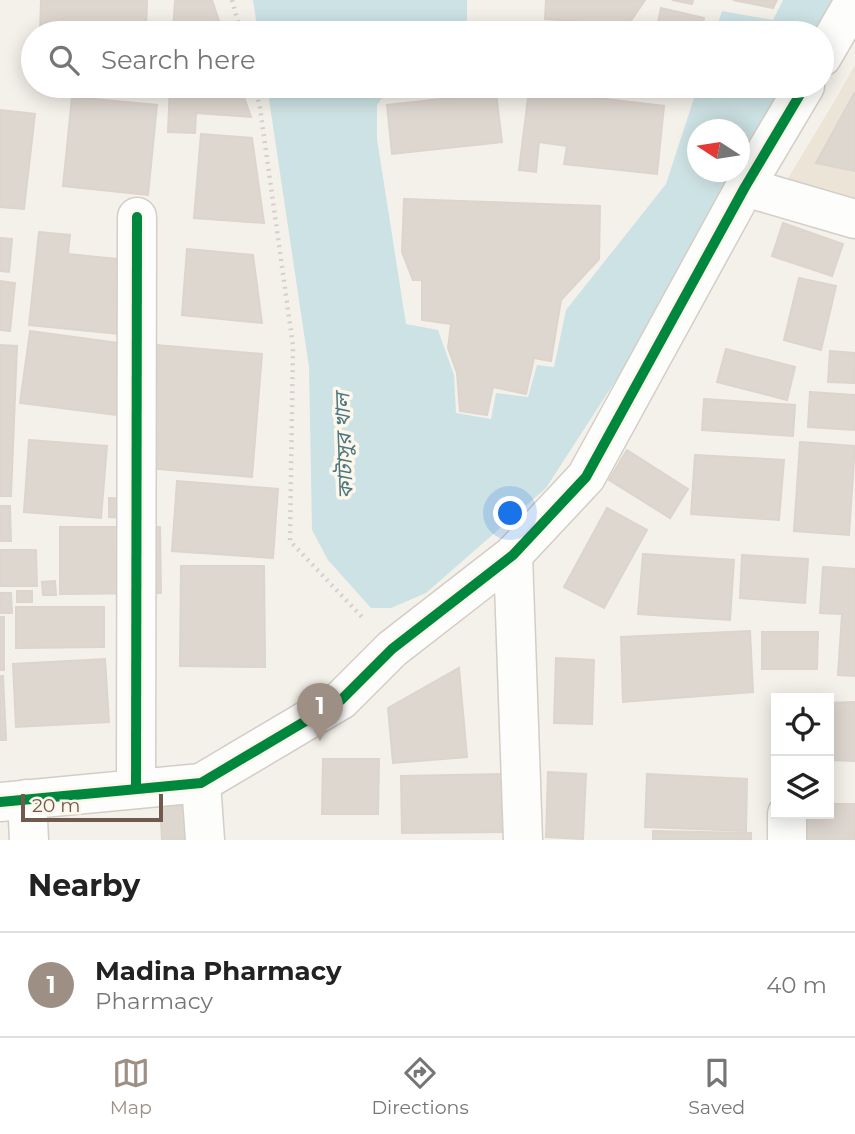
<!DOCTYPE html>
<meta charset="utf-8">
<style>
:root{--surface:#fff;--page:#f6f6f6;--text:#222;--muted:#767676;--line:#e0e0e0;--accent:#9e8f84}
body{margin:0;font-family:Montserrat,"Noto Sans Bengali",sans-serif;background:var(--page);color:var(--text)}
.controls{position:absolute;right:21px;bottom:21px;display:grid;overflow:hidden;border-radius:0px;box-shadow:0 4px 18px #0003}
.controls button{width:63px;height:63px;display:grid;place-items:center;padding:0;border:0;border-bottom:2px solid var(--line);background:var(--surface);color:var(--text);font:35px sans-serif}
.compass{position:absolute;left:687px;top:119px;width:63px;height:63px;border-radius:50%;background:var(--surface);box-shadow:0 4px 18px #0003;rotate:282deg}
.scale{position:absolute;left:21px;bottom:18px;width:142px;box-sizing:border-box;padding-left:7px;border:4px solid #6f5a4d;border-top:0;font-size:19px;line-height:24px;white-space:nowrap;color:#6f5a4d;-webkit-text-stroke:5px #fdf6eb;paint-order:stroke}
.you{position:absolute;left:511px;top:514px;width:24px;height:24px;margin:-18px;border:5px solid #fff;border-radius:50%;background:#1a73e8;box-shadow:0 0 0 10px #1a73e833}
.badge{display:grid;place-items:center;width:46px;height:46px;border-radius:50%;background:var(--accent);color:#fff;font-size:23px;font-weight:700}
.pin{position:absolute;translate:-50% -58px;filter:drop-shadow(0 2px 4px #0008)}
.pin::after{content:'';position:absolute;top:37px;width:24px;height:21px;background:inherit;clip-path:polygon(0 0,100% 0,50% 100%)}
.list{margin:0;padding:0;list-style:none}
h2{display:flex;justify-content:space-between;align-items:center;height:91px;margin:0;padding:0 28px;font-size:30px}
h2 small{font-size:23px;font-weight:400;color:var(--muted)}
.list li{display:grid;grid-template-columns:46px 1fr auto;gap:21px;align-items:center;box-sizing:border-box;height:105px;padding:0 28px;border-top:2px solid var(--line)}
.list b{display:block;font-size:26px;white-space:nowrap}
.list p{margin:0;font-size:23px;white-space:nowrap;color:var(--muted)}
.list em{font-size:23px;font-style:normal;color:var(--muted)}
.icon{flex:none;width:38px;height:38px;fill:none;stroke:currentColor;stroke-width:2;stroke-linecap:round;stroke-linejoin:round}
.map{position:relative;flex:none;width:855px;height:840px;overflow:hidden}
.search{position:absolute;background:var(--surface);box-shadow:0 4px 18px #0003;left:21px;right:21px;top:21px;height:77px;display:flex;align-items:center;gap:18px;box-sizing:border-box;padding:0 24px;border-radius:38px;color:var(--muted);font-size:26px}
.sheet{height:196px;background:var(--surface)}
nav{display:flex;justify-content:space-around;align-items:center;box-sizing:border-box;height:98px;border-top:2px solid var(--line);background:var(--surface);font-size:19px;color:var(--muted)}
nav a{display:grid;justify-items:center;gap:4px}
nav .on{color:var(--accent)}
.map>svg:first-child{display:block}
.residential{fill:#ede4d8}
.water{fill:#cde2e4;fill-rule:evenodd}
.building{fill:#ded7d0;stroke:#dcd4cd;stroke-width:2}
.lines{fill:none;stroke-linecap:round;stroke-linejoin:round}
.street-casing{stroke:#d3cec8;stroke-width:41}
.secondary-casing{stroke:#d4cdc6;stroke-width:41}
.path{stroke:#d6cfcb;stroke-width:4.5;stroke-dasharray:2 5;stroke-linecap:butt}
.street{stroke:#fdfdfc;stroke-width:38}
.secondary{stroke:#fdfdfc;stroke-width:38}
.cycleway-casing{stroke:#fdf6eb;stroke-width:15}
.cycleway{stroke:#00873e;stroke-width:10}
.labels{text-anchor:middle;stroke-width:7;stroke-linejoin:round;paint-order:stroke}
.water-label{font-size:21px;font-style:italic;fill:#4a7780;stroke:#fdf6eb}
</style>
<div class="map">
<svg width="855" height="840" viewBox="0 0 855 840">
<rect width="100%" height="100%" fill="#f4f1ea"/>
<!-- residential -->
<polygon class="residential" points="855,65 855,227 772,205 837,97"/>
<!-- water -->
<g class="water">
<polygon points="253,0 467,0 467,33 258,33"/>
<polygon points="783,0 835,0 817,33 715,33 722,11 773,20"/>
<path d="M 267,86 L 395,86 L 389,88 L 377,105 L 377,139 L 406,324 L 438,330 L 454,375 L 456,413 L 491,419 L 496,393 L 528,397 L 537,365 L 554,367 L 566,310 L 666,184 L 698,86 L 788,86 L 693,261 L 546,488 L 426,593 L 391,608 L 371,608 L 328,560 L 312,530 L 309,367 ZM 698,130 L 740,130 L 740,172 L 698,172 Z"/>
</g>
<!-- building -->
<g class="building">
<polygon points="41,0 147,0 146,33 40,33"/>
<polygon points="175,0 212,0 223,33 173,33"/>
<polygon points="546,0 645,0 628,25 545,19"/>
<polygon points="672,0 693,0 692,4"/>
<polygon points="733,0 777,0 773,8"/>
<polygon points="661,8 704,18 701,33 656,33"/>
<polygon points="42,86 143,86 143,91"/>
<polygon points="170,86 240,86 251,117 196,113 195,133 168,132"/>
<polygon points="529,90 664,106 657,174 564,164 567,146 539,142 536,172 519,170"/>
<polygon points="855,92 855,171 816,163"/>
<polygon points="496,93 502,142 392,154 387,105"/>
<polygon points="72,97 157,105 148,195 63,186"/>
<polygon points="0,110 35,114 24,209 0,207"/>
<polygon points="201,134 252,138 264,223 194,218"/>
<polygon points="404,199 600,206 599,259 561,300 551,361 534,358 526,394 493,387 487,415 460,411 457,373 448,348 451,324 422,320 422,280 413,280 402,252"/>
<polygon points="783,223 843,244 832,276 772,256"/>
<polygon points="39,232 70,235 68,254 136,261 129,335 29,325"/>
<polygon points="0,238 12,239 9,272 0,271"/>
<polygon points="187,249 253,255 262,323 182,315"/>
<polygon points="799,278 836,286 821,350 784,340"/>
<polygon points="0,281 15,283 10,331 0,330"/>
<polygon points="30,331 134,345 124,416 20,403"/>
<polygon points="144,344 262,354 252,477 135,467"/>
<polygon points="0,345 17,346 11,496 0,496"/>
<polygon points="726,349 795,367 787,400 717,382"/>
<polygon points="830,351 855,353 854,383 828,382"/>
<polygon points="810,392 855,395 855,430 808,427"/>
<polygon points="704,399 795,405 793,436 702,430"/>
<polygon points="29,440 107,446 101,518 24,512"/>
<polygon points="800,442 855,446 849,535 794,531"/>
<polygon points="627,450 688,489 670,518 609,480"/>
<polygon points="695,455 784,460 779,520 691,514"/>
<polygon points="177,481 278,489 273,558 172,551"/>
<polygon points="109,498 130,499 129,518 109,517"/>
<polygon points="0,506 10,506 11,541 0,541"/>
<polygon points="607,508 647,530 604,608 564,587"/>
<polygon points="60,527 160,527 161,593 60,594"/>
<polygon points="0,550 36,550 37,586 0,586"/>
<polygon points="643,554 734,560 730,620 638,614"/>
<polygon points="742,555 808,559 805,603 740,598"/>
<polygon points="181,566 264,566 265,667 180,666"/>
<polygon points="823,567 855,569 855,676 838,675 842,614 820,613"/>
<polygon points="55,581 56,595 43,595 42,582"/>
<rect x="17" y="591" width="15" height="11"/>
<polygon points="0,593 11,593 12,613 0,613"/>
<polygon points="16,607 104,607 104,647 16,648"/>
<rect x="0" y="617" width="4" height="53"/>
<polygon points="750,631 753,692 623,702 621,637"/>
<polygon points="762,632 818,632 817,669 762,669"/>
<polygon points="556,658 594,660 592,724 554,723"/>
<polygon points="105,659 109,722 16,727 13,664"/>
<polygon points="459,668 467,757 393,763 388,708"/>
<polygon points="0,676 3,676 6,740 0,740"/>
<polygon points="855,702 855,761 829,760 829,703"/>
<polygon points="323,759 379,759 378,814 322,814"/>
<polygon points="548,772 586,774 583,839 546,837"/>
<polygon points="505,774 503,832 402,833 401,776"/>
<polygon points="647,774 747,779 746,831 645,827"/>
<polygon points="191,800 194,840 162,840 160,802"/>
<polygon points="829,804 855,804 855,840 798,840 798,814 829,814"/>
<polygon points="653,831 751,833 751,840 653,840"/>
</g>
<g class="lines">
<!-- street casing -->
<g class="street-casing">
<g id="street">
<polyline points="745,187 855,219"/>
<polyline points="513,555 523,840"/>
<polyline points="201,783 205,840"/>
<polyline points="136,789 137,217"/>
<polyline points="27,799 29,840"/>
<polyline points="787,814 787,840"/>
</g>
</g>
<!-- secondary casing -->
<g class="secondary-casing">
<g id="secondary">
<polyline points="822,57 855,0"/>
<polyline points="0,802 201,783 341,700 392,649 513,555 586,477 745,187 805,86"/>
</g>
</g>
<!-- path -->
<g class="path">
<polyline points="232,0 241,33"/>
<polyline points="255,86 260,108 293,346 290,541 362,617"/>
</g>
<!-- street -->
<use href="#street" class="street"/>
<!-- secondary -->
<use href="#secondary" class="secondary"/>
<!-- cycleway casing -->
<g class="cycleway-casing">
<g id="cycleway">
<polyline points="136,789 137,217"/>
<polyline points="0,802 201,783 341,700 392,649 513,555 586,477 745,187 805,86"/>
</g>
</g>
<!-- cycleway -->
<use href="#cycleway" class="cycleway"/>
</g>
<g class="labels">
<!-- water labels -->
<g class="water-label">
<text transform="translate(344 446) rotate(-92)" y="7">কাটাসুর খাল</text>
</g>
</g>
</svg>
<div class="controls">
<button><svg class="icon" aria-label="locate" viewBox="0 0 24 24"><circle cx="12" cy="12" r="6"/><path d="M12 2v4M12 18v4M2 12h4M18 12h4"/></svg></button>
<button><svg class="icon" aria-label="layers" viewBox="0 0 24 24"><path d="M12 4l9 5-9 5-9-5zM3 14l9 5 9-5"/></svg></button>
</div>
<svg class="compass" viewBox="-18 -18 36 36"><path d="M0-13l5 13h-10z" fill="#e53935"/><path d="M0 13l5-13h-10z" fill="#767676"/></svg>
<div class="scale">20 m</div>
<div class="you"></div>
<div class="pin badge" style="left:320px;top:741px">1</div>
<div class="search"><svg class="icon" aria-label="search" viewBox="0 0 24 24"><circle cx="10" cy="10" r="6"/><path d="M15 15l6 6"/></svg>Search here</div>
</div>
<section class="sheet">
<h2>Nearby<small></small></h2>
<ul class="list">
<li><span class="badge">1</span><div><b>Madina Pharmacy</b><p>Pharmacy</p></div><em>40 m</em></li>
</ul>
</section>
<nav>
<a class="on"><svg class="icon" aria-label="map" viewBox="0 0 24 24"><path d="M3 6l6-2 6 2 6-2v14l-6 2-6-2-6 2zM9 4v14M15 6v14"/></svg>Map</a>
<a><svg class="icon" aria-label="directions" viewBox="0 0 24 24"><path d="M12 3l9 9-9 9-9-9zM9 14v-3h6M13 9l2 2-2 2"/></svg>Directions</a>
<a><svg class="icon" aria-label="saved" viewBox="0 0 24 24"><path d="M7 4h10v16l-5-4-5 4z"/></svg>Saved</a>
</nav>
